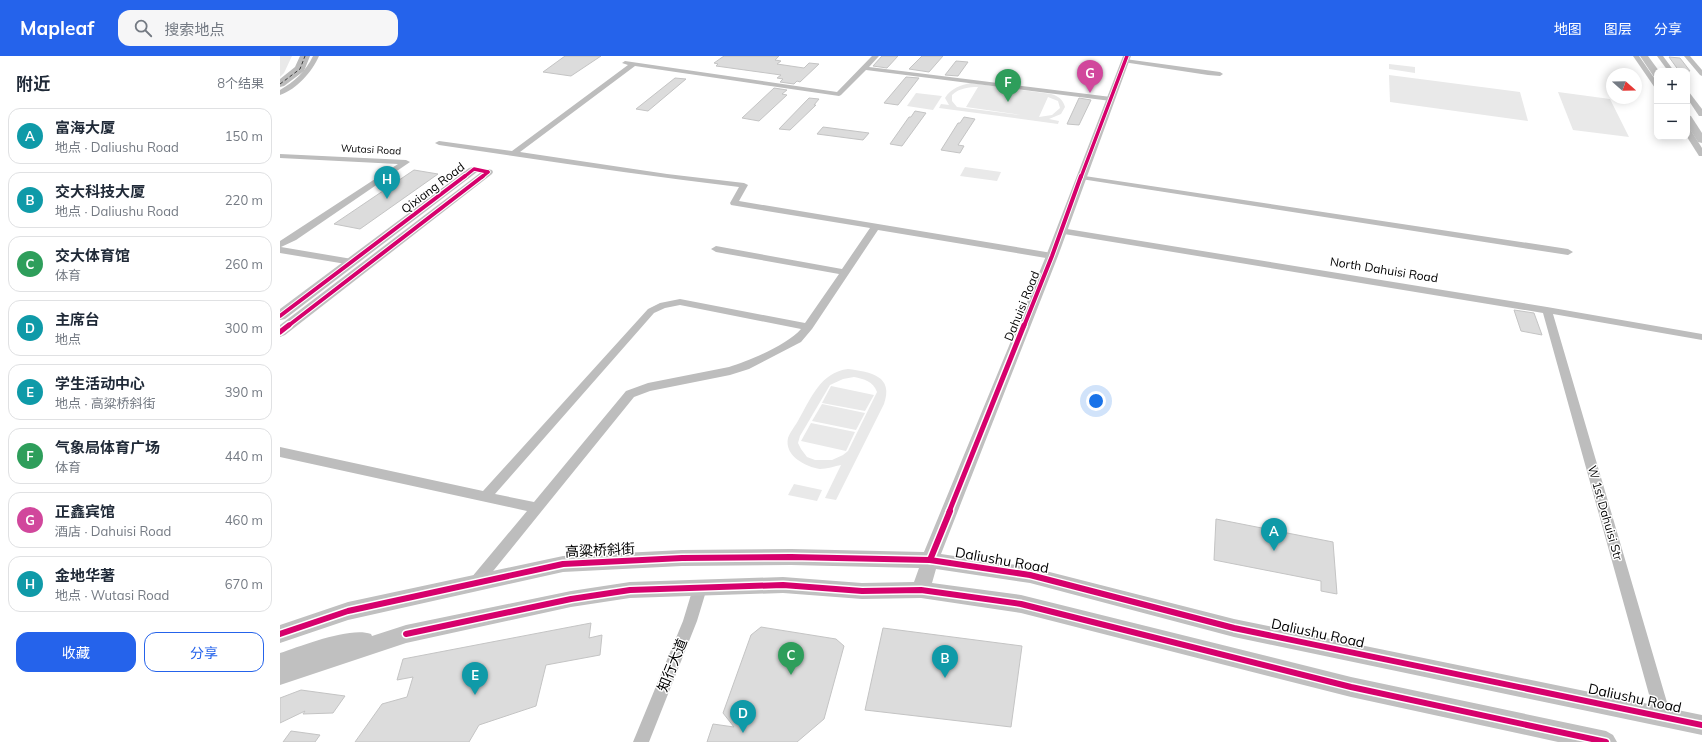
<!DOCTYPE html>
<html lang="zh">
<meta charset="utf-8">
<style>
:root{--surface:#fff;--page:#f6f6f7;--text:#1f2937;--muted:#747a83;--line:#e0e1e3;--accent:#2563eb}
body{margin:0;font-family:Mulish,"Noto Sans SC",sans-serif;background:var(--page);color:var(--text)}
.controls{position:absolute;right:12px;top:12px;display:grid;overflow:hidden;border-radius:8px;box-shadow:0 2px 10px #0003}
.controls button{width:36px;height:36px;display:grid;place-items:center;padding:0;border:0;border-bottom:1px solid var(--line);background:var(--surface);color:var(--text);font:20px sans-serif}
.compass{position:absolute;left:1326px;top:12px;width:36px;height:36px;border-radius:50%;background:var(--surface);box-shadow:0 2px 10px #0003;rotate:110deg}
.you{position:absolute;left:816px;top:345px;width:14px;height:14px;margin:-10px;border:3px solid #fff;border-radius:50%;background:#1a73e8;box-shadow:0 0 0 6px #1a73e833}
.badge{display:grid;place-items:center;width:26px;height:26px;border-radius:50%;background:var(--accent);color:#fff;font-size:13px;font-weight:700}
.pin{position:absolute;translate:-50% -33px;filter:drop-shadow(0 1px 2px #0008)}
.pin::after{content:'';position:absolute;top:21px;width:14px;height:12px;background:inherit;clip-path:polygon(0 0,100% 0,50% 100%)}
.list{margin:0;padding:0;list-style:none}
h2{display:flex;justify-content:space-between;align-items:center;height:52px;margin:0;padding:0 16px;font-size:17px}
h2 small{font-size:13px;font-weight:400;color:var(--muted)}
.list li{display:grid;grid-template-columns:26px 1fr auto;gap:12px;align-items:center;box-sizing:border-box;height:56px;margin:0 8px 8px;padding:0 8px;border:1px solid var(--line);border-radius:12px}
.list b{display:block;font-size:15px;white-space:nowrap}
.list p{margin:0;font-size:13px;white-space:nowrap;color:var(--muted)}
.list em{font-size:13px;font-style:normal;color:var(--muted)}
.actions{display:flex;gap:8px;padding:12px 16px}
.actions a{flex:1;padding:9px 0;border:1px solid var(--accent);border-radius:12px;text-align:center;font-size:14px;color:var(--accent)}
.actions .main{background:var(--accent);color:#fff}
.icon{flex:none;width:22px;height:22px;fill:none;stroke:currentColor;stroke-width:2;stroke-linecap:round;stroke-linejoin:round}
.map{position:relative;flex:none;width:1422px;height:686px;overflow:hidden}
header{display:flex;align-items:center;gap:24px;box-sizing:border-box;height:56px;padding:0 20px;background:var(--accent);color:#fff}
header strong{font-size:19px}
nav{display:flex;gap:22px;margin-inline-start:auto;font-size:14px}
.search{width:280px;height:36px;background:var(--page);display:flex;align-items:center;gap:10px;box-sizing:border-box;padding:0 14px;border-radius:12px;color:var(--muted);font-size:15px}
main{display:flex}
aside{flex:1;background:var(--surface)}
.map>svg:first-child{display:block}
.green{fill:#e9e9e9;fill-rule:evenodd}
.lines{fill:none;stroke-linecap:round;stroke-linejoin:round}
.river{fill:#bbb;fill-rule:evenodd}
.ferry{stroke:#3f3f3f;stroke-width:1;stroke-dasharray:3.5 2.5;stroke-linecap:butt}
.building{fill:#dcdcdc;stroke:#c4c4c4}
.street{fill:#bdbdbd;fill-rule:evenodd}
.secondary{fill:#c0c0c0;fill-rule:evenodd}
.cycleway-far3-casing{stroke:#fff;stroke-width:5}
.cycleway-far2-casing{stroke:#fff;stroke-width:6}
.cycleway-far1-casing{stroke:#fff;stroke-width:8}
.cycleway-casing{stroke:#fff;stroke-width:9}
.cycleway-far3{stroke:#d6006c;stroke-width:3.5}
.cycleway-far2{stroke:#d6006c;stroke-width:4}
.cycleway-far1{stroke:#d6006c;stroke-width:5}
.cycleway{stroke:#d6006c;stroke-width:6}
.labels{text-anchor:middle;stroke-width:3;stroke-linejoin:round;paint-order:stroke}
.far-street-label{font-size:10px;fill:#000;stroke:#fff}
.street-label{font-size:12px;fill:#000;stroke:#fff}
.near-street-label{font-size:14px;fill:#000;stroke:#fff}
</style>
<header>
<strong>Mapleaf</strong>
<div class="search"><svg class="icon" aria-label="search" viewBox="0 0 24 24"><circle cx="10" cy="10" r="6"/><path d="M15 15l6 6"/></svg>搜索地点</div>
<nav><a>地图</a><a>图层</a><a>分享</a></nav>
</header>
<main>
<aside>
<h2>附近<small>8个结果</small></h2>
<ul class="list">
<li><span class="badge" style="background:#0f9aa8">A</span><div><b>富海大厦</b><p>地点 · Daliushu Road</p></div><em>150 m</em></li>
<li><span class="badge" style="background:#0f9aa8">B</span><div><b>交大科技大厦</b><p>地点 · Daliushu Road</p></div><em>220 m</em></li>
<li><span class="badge" style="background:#2e9e5b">C</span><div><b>交大体育馆</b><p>体育</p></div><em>260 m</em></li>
<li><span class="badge" style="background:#0f9aa8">D</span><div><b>主席台</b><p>地点</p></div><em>300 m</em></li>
<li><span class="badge" style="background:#0f9aa8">E</span><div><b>学生活动中心</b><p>地点 · 高粱桥斜街</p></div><em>390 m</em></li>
<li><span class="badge" style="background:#2e9e5b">F</span><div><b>气象局体育广场</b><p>体育</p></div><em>440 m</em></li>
<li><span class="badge" style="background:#d1479c">G</span><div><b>正鑫宾馆</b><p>酒店 · Dahuisi Road</p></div><em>460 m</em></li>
<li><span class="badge" style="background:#0f9aa8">H</span><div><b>金地华著</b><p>地点 · Wutasi Road</p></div><em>670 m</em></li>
</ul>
<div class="actions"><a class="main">收藏</a><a>分享</a></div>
</aside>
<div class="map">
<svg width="1422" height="686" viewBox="0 0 1422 686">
<rect width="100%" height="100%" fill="#fff"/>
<!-- green -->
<g class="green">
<polygon points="0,0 12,0 4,17 0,21"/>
<polygon points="1109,8 1135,11 1135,17 1109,13"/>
<polygon points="1109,19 1240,36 1248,65 1110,46"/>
<path d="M 691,27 L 771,38 C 778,40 783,43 785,51 L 781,58 L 769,63 L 779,65 L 778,68 L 659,52 L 661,48 L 669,49 L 665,42 C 671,32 681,29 691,27 ZM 698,31 L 686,51 L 741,59 L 677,51 L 672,45 L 672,39 C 679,32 689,31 698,31 ZM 768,41 L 778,45 L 780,52 L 772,59 L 759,61 Z"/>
<polygon points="1278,36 1330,43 1349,81 1293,74"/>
<polygon points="636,37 662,40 653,54 627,50"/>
<polygon points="685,111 721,116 717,125 680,120"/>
<path d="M 568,313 C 591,316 614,320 604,348 L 556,444 L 545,442 L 561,409 C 555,410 547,413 540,413 C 526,411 504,400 508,382 C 510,376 516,369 519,363 C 531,342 541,316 568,313 ZM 574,321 C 584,323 593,325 597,336 L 568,395 L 563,399 L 552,404 L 535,404 L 527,401 L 521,393 L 518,387 L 520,380 L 550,329 L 563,323 Z"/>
<polygon points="551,330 594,339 585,355 542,347"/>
<polygon points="542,348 585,357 576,374 532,365"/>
<polygon points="531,367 575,376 566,395 521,385"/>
<polygon points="514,428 542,434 537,445 508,439"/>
</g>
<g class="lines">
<!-- river -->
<polygon class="river" points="20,0 30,0 24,15 4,30 0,31 0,23 15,11"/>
<!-- ferry -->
<polyline class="ferry" points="0,28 20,13 25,0"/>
</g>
<!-- building -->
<g class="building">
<polygon points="285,0 321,0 291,20 263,16"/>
<polygon points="444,0 499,0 495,4 501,5 497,8 524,12 529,7 539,8 520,26 517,25 514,28 500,26 503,23 497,22 501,19 436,10 438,8 434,7"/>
<polygon points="602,0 618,0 607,12 593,10"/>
<polygon points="642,0 663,0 649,16 629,13"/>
<polygon points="1389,1 1400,2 1410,15 1399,15"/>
<polygon points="676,5 688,6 678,20 665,19"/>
<polygon points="626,21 639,22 618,49 604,47"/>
<polygon points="395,22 406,23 368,55 356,53"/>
<polygon points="494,32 507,34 502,38 507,39 479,65 462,62"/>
<polygon points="529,42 539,43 534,49 536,49 510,74 499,73"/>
<polygon points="799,42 811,44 799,69 787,68"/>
<polygon points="635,55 646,57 622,90 610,88 629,61 631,61"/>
<polygon points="684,61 695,63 678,89 684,90 680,97 661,94 678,67 680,67"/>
<polygon points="543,71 589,77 583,84 537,78"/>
<polygon points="134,114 158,118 80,173 54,168"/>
<polygon points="1234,254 1254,257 1262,279 1241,275"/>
<polygon points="936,463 1053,486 1057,538 1041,535 1041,525 934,504"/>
<polygon points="311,567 309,582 322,579 320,599 266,609 256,650 199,669 189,686 75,686 102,648 127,641 133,621 117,624 123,603"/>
<polygon points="481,571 556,583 564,590 544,663 517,686 427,686 433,668 454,671 443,657 471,579"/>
<polygon points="603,572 742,590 731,671 585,654"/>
<polygon points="21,634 65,640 53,657 23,658 25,655 0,667 0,642"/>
<polygon points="11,675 40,679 35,686 3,686"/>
</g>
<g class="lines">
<!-- street -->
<g class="street">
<path d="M 33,0 L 39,0 C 32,16 17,33 0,39 L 0,34 C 14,26 26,15 33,0 Z"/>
<path d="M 592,0 L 599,0 L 589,11 L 831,41 L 835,43 L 831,45 L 586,14 L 561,39 L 559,40 L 355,10 L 240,96 L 387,118 L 464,127 L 468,129 L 459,145 L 772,197 L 777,200 L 775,202 L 772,203 L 598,174 L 532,273 L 521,286 L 469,313 L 450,319 L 370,335 L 354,341 L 201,530 L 196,532 L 191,530 L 189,526 L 191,522 L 247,455 L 0,401 L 0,391 L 203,435 L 368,253 L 380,247 L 400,243 L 525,267 L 559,218 L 436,196 L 431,193 L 436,190 L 562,213 L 590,172 L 451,149 L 450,147 L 459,131 C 359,119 259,104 159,89 L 155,87 L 159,85 L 232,95 L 348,9 L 342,7 L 345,5 L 557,36 ZM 400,249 L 521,273 C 507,289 469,305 449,311 L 368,327 L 346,335 L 254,446 L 215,438 L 374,257 L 385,252 Z"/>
<polygon points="1353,0 1359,0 1377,26 1377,33 1375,32"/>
<polygon points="1377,0 1383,0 1394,15 1388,15"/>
<polygon points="1404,0 1410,0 1422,14 1422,20 1420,19"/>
<polygon points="845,3 940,16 943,18 940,20 928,19 843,6 843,4"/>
<polygon points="1407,35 1409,36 1422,53 1422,60 1419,60 1407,42"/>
<polygon points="1407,73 1410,73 1422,92 1422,100 1419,100 1407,81"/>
<polygon points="0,98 126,104 130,106 16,184 1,191 72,203 77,206 75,208 72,209 0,197 0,185 118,108 0,102"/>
<polygon points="798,119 1288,193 1293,196 1288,199 801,123 798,123"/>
<polygon points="781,172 1267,251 1422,278 1422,284 1273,258 1391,660 1388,665 1383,668 1378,665 1375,660 1263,257 778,177 777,175"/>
<polygon points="420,526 425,528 427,532 417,565 369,686 353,686 403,565 413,532 415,528"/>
</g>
<!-- secondary -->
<g class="secondary">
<path d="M 843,0 L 851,0 L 778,200 L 661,498 L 750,511 L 954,563 L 1422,659 L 1422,679 L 954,581 L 750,527 L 656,513 L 652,527 L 741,539 L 1071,621 L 1326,675 L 1333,679 L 1337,686 L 1278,686 L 1071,641 L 741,557 L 641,542 L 582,543 L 503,537 L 350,542 L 291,551 L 126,587 L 0,629 L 0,597 C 21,590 71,570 91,578 L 92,580 L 126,569 L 291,535 L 350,526 L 503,521 L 582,527 L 634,526 L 639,512 L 511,509 L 402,510 L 283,516 L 68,564 L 0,587 L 0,569 L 68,546 L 283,500 L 402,494 L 511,493 L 644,496 L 766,200 Z"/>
<polygon points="1360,0 1368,0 1379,15 1377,15 1377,22 1374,21"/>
<polygon points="1407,59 1411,60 1422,77 1422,87 1418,86 1407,69"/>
<polygon points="193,111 197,112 198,114 197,116 5,263 0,264 0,253 189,112"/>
<polygon points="208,113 212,114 213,116 212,118 5,279 0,281 0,269 204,114"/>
</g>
<!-- cycleway-far3 casing -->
<g class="cycleway-far3-casing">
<g id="cycleway-far3">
<polyline points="184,121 194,113 208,116"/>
<polyline points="202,121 208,116"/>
<polyline points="801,121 847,0"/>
</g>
</g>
<!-- cycleway-far2 casing -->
<g class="cycleway-far2-casing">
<g id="cycleway-far2">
<polyline points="0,260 185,120"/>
<polyline points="8,270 203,120"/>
<polyline points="744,270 772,200 801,120"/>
</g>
</g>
<!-- cycleway-far1 casing -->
<g class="cycleway-far1-casing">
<g id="cycleway-far1">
<polyline points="0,276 9,269"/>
<polyline points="669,456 744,269"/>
</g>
</g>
<!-- cycleway casing -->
<g class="cycleway-casing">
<g id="cycleway">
<polyline points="650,504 670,455"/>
<polyline points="0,578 68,555 283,508 402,502 511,501 650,504 750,519 954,572 1422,669"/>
<polyline points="126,578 291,543 350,534 503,529 582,535 641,534 741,548 1071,631 1326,686"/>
</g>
</g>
<!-- cycleway-far3 -->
<use href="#cycleway-far3" class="cycleway-far3"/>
<!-- cycleway-far2 -->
<use href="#cycleway-far2" class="cycleway-far2"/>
<!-- cycleway-far1 -->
<use href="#cycleway-far1" class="cycleway-far1"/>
<!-- cycleway -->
<use href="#cycleway" class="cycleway"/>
</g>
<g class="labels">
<!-- far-street labels -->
<g class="far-street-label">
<text transform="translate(91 93) rotate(3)" y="4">Wutasi Road</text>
</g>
<!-- street labels -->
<g class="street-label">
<text transform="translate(153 132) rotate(-37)" y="4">Qixiang Road</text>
<text transform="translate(1104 214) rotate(9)" y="4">North Dahuisi Road</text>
<text transform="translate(742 250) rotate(-68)" y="4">Dahuisi Road</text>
<text transform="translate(1325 457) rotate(74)" y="4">W 1st Dahuisi Str</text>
</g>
<!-- near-street labels -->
<g class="near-street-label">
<text transform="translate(320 494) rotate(-3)" y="5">高粱桥斜街</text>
<text transform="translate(722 504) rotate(10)" y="5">Daliushu Road</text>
<text transform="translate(1038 577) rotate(12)" y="5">Daliushu Road</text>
<text transform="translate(392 609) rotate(-68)" y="5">知行大道</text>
<text transform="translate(1355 642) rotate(12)" y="5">Daliushu Road</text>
</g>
</g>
</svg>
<div class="controls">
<button>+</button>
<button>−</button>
</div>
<svg class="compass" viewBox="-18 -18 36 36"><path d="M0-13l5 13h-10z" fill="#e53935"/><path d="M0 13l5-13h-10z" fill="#747a83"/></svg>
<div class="you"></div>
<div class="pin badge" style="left:994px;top:495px;background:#0f9aa8">A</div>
<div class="pin badge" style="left:665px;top:622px;background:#0f9aa8">B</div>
<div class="pin badge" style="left:511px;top:619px;background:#2e9e5b">C</div>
<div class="pin badge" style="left:463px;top:677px;background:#0f9aa8">D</div>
<div class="pin badge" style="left:195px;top:639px;background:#0f9aa8">E</div>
<div class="pin badge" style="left:728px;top:46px;background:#2e9e5b">F</div>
<div class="pin badge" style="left:810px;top:37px;background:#d1479c">G</div>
<div class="pin badge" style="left:107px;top:143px;background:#0f9aa8">H</div>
</div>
</main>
